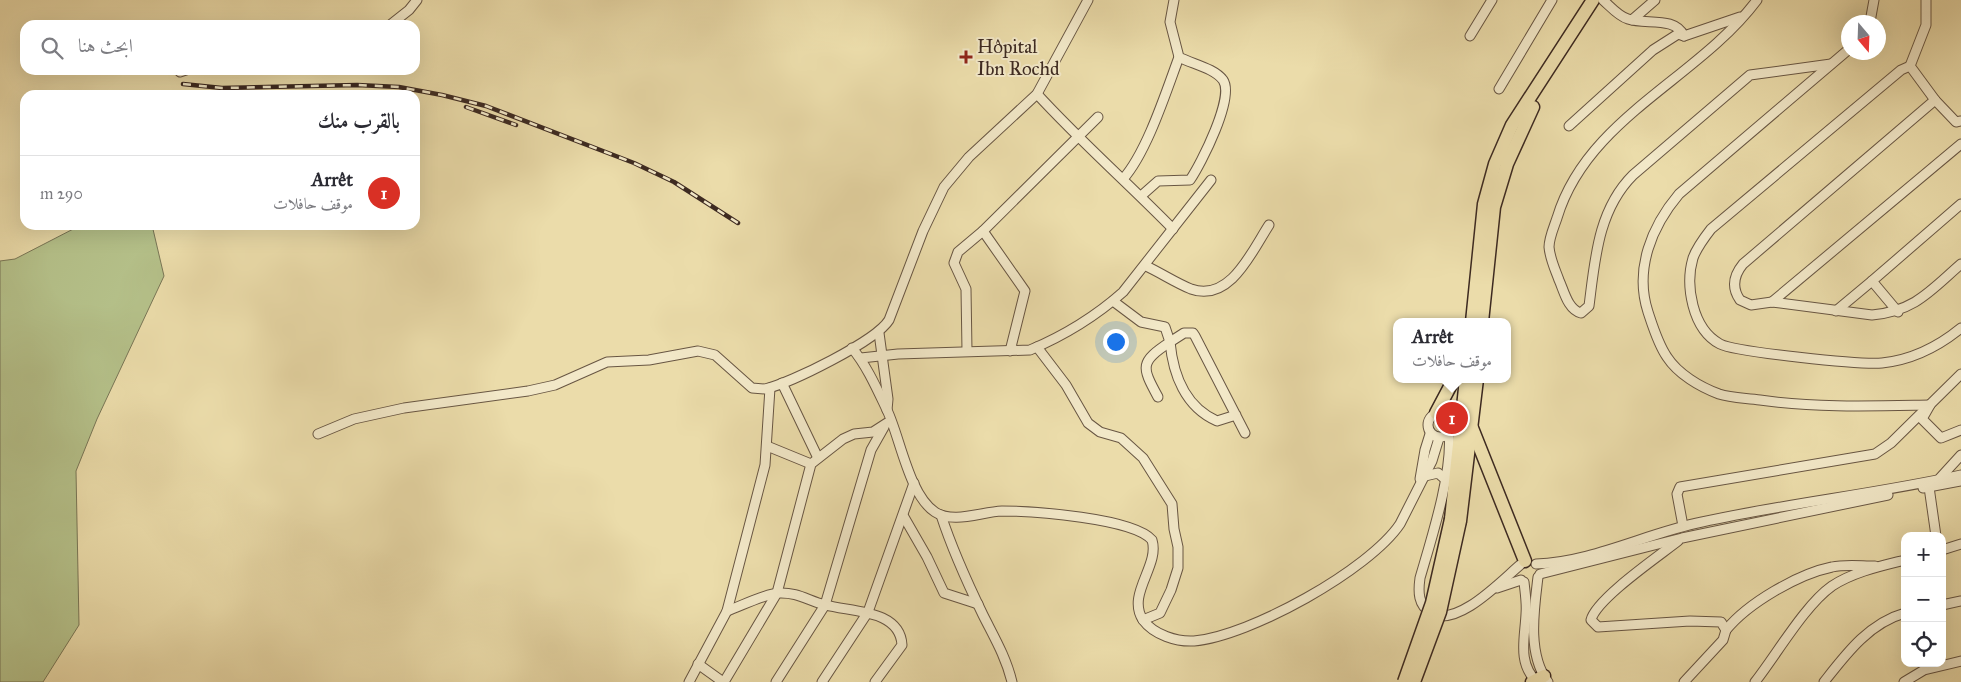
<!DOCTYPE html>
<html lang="ar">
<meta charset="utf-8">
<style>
:root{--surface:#fff;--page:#f7f7f7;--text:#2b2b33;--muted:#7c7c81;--line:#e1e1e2;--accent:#d93025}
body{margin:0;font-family:"IM FELL Great Primer",Amiri,serif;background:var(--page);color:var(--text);direction:rtl}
.controls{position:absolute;right:15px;bottom:15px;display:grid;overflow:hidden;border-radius:10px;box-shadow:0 5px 20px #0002}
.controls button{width:45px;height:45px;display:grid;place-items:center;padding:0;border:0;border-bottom:1px solid var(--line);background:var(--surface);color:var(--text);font:25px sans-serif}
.compass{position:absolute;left:1841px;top:15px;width:45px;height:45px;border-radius:50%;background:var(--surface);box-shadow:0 5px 20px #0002;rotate:161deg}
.you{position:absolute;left:1115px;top:341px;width:18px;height:18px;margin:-12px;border:4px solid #fff;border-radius:50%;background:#1a73e8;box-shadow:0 0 0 8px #1a73e833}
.badge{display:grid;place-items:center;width:32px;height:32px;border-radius:50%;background:var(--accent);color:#fff;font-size:16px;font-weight:700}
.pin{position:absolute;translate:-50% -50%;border:2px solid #fff;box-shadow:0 1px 5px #0006}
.popup{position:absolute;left:1393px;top:318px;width:118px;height:65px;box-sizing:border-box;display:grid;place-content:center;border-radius:10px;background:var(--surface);filter:drop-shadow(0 1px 4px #0005);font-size:16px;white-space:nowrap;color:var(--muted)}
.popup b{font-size:19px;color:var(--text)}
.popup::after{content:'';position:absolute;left:50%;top:100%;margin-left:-10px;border:10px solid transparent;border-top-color:var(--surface)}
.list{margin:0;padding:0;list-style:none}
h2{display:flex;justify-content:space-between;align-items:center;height:65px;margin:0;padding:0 20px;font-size:21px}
h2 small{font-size:16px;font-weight:400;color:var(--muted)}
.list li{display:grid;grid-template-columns:32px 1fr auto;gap:15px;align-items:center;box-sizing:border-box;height:75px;padding:0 20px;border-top:1px solid var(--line)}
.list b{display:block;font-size:19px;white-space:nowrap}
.list p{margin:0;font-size:16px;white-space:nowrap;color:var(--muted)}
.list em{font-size:16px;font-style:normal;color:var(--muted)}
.icon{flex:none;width:28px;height:28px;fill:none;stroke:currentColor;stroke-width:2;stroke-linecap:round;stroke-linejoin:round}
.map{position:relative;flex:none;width:1961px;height:682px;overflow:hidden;direction:ltr}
.search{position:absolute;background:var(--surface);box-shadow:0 5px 20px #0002;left:20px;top:20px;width:400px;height:55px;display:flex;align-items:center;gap:12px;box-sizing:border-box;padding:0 18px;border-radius:15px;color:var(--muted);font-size:19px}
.panel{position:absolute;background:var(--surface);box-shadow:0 5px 20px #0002;left:20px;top:90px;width:400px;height:140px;border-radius:15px;direction:rtl}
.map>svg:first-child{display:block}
.green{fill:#b5c18a;stroke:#797656}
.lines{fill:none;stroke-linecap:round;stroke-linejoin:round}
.minor-casing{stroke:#685643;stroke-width:11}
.highway-casing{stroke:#3d2a21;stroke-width:15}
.minor{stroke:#f2e8c8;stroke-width:9}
.highway{stroke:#ebdcaa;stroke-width:12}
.rail-casing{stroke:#3d2a21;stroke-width:4.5}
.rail{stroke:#f2e8c8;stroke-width:2.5;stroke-dasharray:8;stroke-linecap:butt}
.highway-bridge-casing{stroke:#3d2a21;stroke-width:15;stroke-linecap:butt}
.highway-bridge{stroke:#ebdcaa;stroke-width:12}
.poi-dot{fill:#8f2418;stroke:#f2e8c8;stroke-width:2}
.labels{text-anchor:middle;stroke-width:4;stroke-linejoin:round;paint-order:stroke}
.poi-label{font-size:19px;fill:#3d2a21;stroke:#f2e8c8;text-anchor:start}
</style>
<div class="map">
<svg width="1961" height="682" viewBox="0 0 1961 682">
<rect width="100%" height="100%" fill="#ebdcaa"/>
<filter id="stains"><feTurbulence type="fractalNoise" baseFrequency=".004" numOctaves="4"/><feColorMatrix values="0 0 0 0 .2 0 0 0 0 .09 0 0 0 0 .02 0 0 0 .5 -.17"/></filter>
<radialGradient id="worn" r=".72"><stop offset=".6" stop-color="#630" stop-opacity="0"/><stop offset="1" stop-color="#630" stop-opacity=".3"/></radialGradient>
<!-- green -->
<polygon class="green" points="81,225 152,225 164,276 97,419 76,471 79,625 43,682 0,682 0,261 15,259"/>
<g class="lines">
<!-- minor casing -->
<g class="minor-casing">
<g id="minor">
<path d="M 1603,0 C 1610,6 1618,16 1628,19 C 1646,25 1675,16 1684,36"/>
<path d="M 1757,0 C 1698,79 1587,118 1557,218 C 1554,227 1549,238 1549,247 C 1550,259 1555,269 1559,280 C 1564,291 1568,310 1581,313 L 1589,306 C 1595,259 1598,210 1633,175 L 1750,75 L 1831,64"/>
<polyline points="1926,0 1926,25 1910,66 1935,100 1956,122 1961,121"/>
<polyline points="1632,20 1655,0"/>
<polyline points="1870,22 1874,0"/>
<polyline points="390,25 409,10 417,0"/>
<polyline points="1470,36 1492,0"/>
<path d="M 1848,50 L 1679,194 C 1652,226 1634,269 1648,312 C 1653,327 1658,344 1667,357 C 1678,374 1700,387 1719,394 C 1731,398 1747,398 1760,400 C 1816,408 1873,406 1930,405 L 1922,419 L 1941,438 L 1961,430"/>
<path d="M 1910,66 L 1901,70 L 1711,229 C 1704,238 1697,247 1693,258 C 1685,285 1692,329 1720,344 C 1735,352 1862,365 1882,363 C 1911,360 1939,346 1961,328"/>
<polyline points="180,72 186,70"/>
<polyline points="1499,89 1552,0"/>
<path d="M 1037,94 C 1080,141 1128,183 1173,229"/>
<path d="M 1935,100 L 1743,264 C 1734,275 1731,287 1740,300 L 1751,305 L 1772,302 L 1872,315 C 1915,311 1930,291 1961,264"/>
<polyline points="1569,126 1653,50 1678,34 1684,36 1740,17"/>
<path d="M 1123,179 C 1147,152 1166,92 1179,57"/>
<path d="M 1141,196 L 1158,181 L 1190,180 C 1201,164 1235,97 1223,80 C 1214,68 1192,64 1179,57 L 1170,22 L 1174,0"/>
<polyline points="983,231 1025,291 1010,351"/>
<path d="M 1146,266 C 1161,273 1176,283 1191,289 C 1230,303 1252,251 1269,225"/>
<path d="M 1113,301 L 1141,322 L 1165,327 L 1170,342 C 1140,362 1141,366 1158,397"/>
<polyline points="1772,302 1961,144"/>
<polyline points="1836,311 1872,281"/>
<polyline points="1898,312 1872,281 1961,204"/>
<polyline points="879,333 888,399 887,410"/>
<polyline points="1037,347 1066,385 1088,423 1100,432 1121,438 1143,458 1172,504 1174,529 1178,547 1178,568 1171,590 1160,613 1143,620"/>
<path d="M 852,348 C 867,366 877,389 887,410 C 900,437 909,495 935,512 C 953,524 981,512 1002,511 C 1032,511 1133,518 1152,540 C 1160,566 1126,594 1143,620 C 1154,635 1177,642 1194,641 C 1250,636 1369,570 1400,524 L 1432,461 L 1439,438"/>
<polyline points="967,351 966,289 954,263 958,252 983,231 1098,117"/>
<path d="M 861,358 L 898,354 L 1030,350 C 1063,336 1096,316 1123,292 L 1211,180"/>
<polyline points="782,383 818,458"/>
<circle cx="1440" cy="425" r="12"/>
<path d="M 1236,415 L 1217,421 C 1185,407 1173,374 1170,342 L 1184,333 L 1193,333 L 1195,336 L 1245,433"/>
<path d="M 1449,433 C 1453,472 1431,540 1420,578 C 1418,592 1418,605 1431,613 C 1457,628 1501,581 1520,565"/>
<path d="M 318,434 L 354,419 L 404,408 L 528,391 L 555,385 L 607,362 L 649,360 L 698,351 L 715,355 L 752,388 L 765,389 C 791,383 876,341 889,320 L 923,231 L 944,187 L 969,157 L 1037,94 L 1088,0"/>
<polyline points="767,446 811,464"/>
<polyline points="1425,476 1438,473 1445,479"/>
<polyline points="1940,478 1961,455"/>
<polyline points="1420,479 1425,450 1430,434"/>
<polyline points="1929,487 1936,536"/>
<polyline points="1923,488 1961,481"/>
<path d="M 941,515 C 952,549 967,582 983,615 C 994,637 1006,657 1012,682"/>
<polyline points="904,517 927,557 944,593 978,604"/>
<polyline points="1683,526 1677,494 1680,487 1875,454 1891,443 1961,374"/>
<path d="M 1678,541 C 1659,556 1596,599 1591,620 L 1598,627 L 1690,621 L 1721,622 L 1726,630 L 1723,640 L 1684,682"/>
<polyline points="1942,550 1961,544"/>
<path d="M 1536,564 C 1593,562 1647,533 1702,522 C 1788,503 1876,494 1961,475"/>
<polyline points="1540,574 1682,538 1888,495"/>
<path d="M 1538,577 C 1534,610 1527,654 1548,682"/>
<path d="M 1524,582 C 1525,592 1527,603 1526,614 C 1525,638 1517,663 1537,682"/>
<polyline points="1497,588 1521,580"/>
<polyline points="1942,605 1961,601"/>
<path d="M 727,611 C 741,606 765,594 778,593 C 799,592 808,601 826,605 C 850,612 900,609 902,645 L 875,682"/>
<path d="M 1726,630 C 1748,603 1798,574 1832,567 C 1845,564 1861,566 1875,566"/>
<polyline points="698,664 723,682"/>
<polyline points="689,682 727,611 765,465 770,388"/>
<polyline points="724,682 777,593 811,464 843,439 854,434 873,432 887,423"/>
<polyline points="776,682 825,605 871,450 884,427"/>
<polyline points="822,682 868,612 914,483"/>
<path d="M 1755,682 C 1777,654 1805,605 1832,586 C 1853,572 1881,566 1905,560"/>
<path d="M 1824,682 C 1846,654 1869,623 1905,613"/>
<polyline points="1904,682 1924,670 1961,661"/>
</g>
</g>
<!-- highway casing -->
<g class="highway-casing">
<g id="highway">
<polyline points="1472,322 1484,204 1495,164 1512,125 1593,0"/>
<polyline points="1482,322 1494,207 1507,164 1533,107"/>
<polyline points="1436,413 1454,379"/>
<polyline points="1472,428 1525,561"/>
<polyline points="1451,519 1466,379"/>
<polyline points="1460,521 1477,379"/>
<polyline points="1532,682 1544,676"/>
</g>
</g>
<!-- minor -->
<use href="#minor" class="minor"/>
<!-- highway -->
<use href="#highway" class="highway"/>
<!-- rail casing -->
<g class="rail-casing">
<g id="rail">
<polyline points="183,84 222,88 357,85 399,87 442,95 486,106 634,163 674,182 738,223"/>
<polyline points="466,107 516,125"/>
</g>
</g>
<!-- rail -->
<use href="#rail" class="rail"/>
<!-- highway-bridge casing -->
<g class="highway-bridge-casing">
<g id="highway-bridge">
<polyline points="1404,682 1432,603 1451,519"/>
<polyline points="1414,682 1440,612 1460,521"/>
</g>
</g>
<!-- highway-bridge -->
<use href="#highway-bridge" class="highway-bridge"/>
</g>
<!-- markers -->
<path class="poi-dot" d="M963.5 49.5h5v5h5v5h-5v5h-5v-5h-5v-5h5z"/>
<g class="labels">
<!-- poi labels -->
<g class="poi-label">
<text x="977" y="53">Hôpital<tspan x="977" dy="22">Ibn Rochd</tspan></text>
</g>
</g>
<rect width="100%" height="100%" filter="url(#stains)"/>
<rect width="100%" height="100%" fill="url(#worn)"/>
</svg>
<div class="controls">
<button>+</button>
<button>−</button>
<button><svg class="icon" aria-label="locate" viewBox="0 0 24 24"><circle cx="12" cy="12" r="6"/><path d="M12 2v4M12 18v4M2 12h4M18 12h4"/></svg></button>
</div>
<svg class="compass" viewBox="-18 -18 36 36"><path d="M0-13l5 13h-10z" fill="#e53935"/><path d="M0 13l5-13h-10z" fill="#7c7c81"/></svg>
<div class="you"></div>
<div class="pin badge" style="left:1452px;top:418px">1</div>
<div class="popup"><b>Arrêt</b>موقف حافلات</div>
<div class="search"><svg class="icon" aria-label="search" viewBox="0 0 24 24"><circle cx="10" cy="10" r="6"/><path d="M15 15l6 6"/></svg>ابحث هنا</div>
<section class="panel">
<h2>بالقرب منك<small></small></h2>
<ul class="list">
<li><span class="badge">1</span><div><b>Arrêt</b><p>موقف حافلات</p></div><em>290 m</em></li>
</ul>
</section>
</div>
